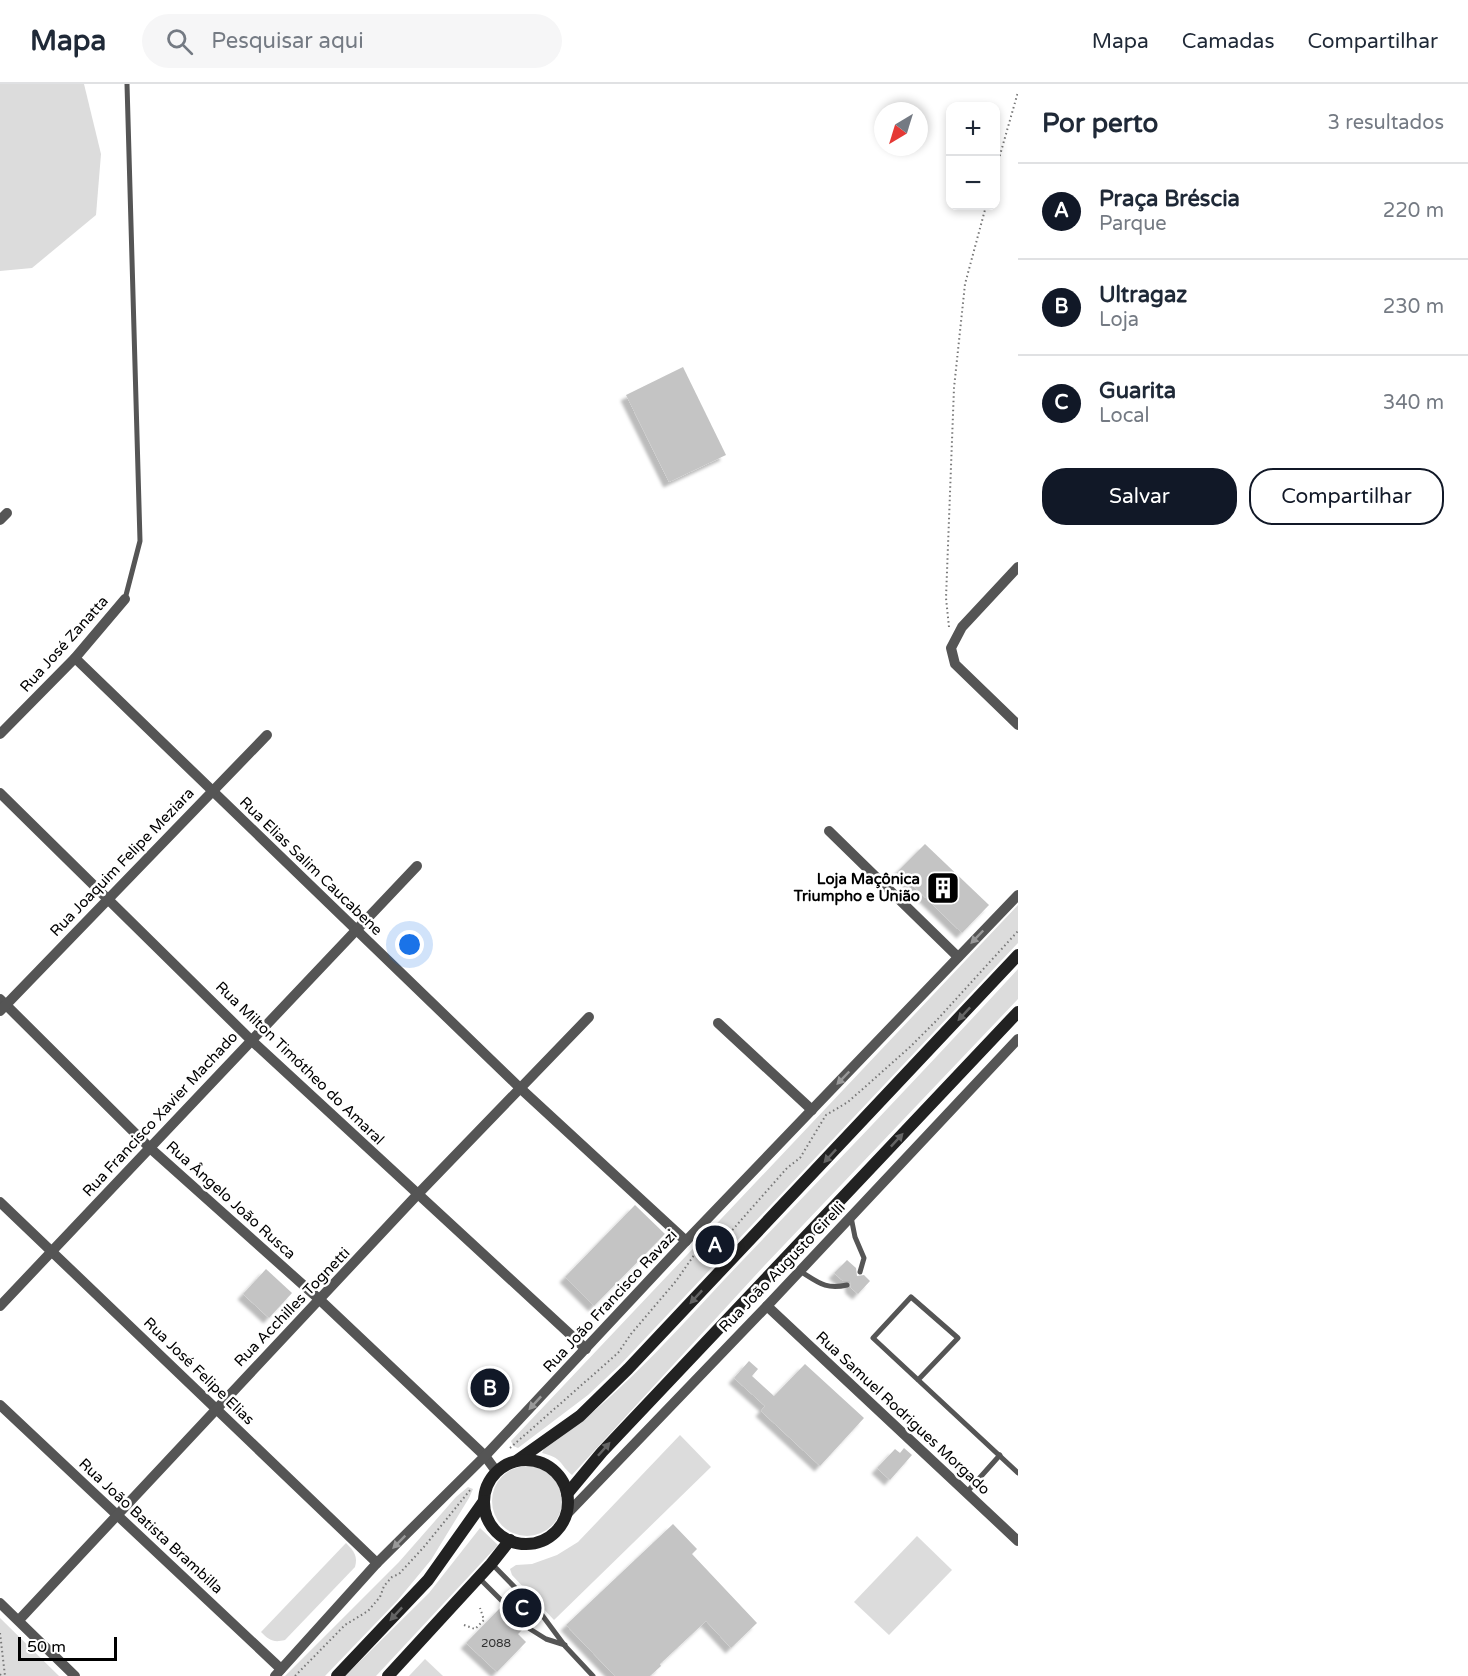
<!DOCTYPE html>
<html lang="pt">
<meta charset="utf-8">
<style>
:root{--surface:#fff;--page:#f6f6f7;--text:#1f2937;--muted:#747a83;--line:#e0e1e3;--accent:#111827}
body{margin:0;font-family:"Varela Round",sans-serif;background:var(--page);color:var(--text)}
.controls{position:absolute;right:18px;top:18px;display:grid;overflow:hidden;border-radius:12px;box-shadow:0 3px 9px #0003}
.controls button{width:54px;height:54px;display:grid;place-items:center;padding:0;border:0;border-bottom:2px solid var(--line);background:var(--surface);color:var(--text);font:30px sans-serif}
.compass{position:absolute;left:874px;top:18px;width:54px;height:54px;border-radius:50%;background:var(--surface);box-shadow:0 3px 9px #0003;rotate:218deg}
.scale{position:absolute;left:18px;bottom:15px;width:99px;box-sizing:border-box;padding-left:6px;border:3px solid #000;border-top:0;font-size:16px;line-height:21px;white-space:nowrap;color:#000;-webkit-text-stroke:4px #fff;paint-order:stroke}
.you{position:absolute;left:410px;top:861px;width:21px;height:21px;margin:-15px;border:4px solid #fff;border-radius:50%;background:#1a73e8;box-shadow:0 0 0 9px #1a73e833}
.badge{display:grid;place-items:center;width:39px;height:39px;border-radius:50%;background:var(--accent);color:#fff;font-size:20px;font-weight:700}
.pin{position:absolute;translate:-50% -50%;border:3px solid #fff;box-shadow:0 2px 6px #0006}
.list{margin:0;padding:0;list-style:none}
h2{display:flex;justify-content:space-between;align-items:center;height:78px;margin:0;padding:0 24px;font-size:26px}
h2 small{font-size:20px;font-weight:400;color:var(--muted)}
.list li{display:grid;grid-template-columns:39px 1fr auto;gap:18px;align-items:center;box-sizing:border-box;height:96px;padding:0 24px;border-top:2px solid var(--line)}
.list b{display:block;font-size:22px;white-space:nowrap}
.list p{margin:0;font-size:20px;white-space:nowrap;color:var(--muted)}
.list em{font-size:20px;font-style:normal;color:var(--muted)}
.actions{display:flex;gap:12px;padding:18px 24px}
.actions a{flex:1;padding:14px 0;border:2px solid var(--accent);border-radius:24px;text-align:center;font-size:21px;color:var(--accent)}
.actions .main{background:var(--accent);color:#fff}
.icon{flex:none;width:33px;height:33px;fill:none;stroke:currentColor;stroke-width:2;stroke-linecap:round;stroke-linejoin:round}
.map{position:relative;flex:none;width:1018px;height:1592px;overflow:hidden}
header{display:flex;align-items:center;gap:36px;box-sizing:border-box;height:84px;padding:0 30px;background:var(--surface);border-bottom:2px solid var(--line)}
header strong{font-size:28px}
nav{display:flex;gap:33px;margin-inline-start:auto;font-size:21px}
.search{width:420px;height:54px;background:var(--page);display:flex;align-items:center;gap:15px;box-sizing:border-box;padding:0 21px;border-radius:33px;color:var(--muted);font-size:22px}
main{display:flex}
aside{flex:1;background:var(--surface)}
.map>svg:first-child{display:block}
.green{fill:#dcdcdc}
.building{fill:#c4c4c4;filter:url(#shadow)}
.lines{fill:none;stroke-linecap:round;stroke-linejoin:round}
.path{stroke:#777;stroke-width:2;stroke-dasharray:1.5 3;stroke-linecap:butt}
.service{stroke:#555;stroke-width:5}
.minor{stroke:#555;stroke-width:10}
.secondary{stroke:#222;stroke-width:12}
.oneway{fill:#999}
.oneway2{fill:#646464}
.labels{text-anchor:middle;stroke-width:5;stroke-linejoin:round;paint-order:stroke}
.number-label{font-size:12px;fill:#313131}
.street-label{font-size:15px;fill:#000;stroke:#fff}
.poi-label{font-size:15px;font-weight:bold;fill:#000;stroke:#fff;text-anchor:end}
</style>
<header>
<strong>Mapa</strong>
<div class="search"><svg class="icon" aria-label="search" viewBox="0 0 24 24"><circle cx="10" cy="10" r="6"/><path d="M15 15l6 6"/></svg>Pesquisar aqui</div>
<nav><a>Mapa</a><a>Camadas</a><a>Compartilhar</a></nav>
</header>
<main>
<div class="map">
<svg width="1018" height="1592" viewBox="0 0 1018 1592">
<defs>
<filter id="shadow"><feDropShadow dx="-5.5" dy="5.5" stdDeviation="1.5" flood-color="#0004"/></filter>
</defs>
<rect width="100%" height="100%" fill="#fff"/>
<!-- green -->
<g class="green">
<polygon points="0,0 84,0 101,70 96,131 32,184 0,187"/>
<polygon points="1018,821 1018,859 1016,861 620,1281 588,1311 518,1364 513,1362 511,1357"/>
<path d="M 1018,885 L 1018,915 L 764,1182 L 572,1391 C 559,1380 563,1374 542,1369 L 544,1365 C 619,1315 679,1243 741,1178 C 834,1081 927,984 1018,885 Z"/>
<polygon points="680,1351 711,1383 554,1536 512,1491 510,1485 516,1481 532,1480 557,1471 578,1458"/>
<circle cx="527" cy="1417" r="35"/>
<polygon points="468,1403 473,1405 469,1414 431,1476 397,1517 325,1592 285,1592 399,1478 456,1413"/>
<polygon points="480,1444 498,1461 376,1592 345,1592 429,1509"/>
<polygon points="917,1452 952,1486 889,1551 854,1518"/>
<path d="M 346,1459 C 354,1467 358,1472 355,1483 L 285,1556 C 273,1559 269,1556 261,1548 Z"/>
<polygon points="0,1534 59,1592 0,1592"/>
<polygon points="425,1575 443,1592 409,1592"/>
</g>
<!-- building -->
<g class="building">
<polygon points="683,283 726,371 669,398 626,311"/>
<polygon points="925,760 989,821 962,849 898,787"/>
<polygon points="635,1121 665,1150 594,1222 565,1193"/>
<polygon points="847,1176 856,1184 857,1192 864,1191 870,1197 858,1210 851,1204 850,1197 843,1197 834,1189"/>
<polygon points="266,1185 292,1209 269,1234 243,1210"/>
<polygon points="749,1277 758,1285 752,1292 774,1312 805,1280 864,1334 820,1382 761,1327 765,1322 734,1294"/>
<polygon points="904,1364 912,1371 890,1396 877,1384 895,1365 900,1369"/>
<polygon points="673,1440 697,1465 692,1470 757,1539 731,1564 706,1537 660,1580 661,1582 650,1592 615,1592 566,1541"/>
<polygon points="513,1510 536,1532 530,1538 508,1516"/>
<polygon points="501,1523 523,1545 518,1550 526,1558 497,1588 466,1559"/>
</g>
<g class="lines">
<!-- path -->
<g class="path">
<polyline points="996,85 1018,8"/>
<polyline points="949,543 946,514 954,304 965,200 986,122"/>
<polyline points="510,1364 618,1269 631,1250 676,1197 699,1164 728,1151 787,1084 800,1074 826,1031 848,1018 910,963 936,937 1018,847"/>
<polyline points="464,1541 475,1545 484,1536 480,1524"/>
<polyline points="0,1549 5,1592"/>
<polyline points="0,1590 1,1592"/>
<polyline points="295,1592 345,1541 368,1527 380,1513 384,1502 392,1493 399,1490 423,1464 471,1405"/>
</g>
<!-- service -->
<g class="service">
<polyline points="125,515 140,457 127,0"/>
<polyline points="851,1133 855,1153 864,1174 860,1188"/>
<path d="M 800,1187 C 818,1198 825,1206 847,1201"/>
<polyline points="918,1296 958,1254 911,1213 873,1254 1018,1389"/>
<polyline points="967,1408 1000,1371"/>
<polyline points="492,1480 542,1531 565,1562 593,1592"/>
<polyline points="479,1494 530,1545 546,1555 565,1561"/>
</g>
<!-- minor -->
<g class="minor">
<polyline points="0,436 7,429"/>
<polyline points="1018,483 962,543 951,564 955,580 1018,641"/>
<polyline points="75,574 520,1004 686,1157"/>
<polyline points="0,650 75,574 125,515"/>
<polyline points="0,709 251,956 586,1265"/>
<polyline points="829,747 958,873"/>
<polyline points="0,915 150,1064 320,1216 485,1372 496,1387"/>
<polyline points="0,927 267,651"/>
<polyline points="718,939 812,1026"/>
<polyline points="0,1118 377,1479"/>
<polyline points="0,1222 417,782"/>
<polyline points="767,1222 1018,1457"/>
<polyline points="0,1321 281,1585"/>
<polyline points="566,1431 767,1222 1018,955"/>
<polyline points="0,1519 75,1592"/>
<polyline points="19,1536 417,1111 589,933"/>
<polyline points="275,1592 377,1479 485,1372 686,1157 1018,811"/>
</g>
<!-- secondary -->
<g class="secondary">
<polyline points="518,1376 580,1332 628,1285 1018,871"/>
<circle cx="526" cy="1418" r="42"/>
<polyline points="567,1410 602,1368 1018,928"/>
<polyline points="337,1592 428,1496 484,1417"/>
<polyline points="388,1592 491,1480 510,1456"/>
</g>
</g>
<!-- one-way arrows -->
<defs><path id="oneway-solid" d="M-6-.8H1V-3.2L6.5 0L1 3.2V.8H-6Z" transform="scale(1.5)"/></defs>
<g class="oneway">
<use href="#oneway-solid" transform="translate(977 853) rotate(134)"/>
<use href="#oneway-solid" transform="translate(843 994) rotate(134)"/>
<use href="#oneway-solid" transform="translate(535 1319) rotate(133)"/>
<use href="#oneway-solid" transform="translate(399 1458) rotate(135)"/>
</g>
<g class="oneway2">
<use href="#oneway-solid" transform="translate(964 930) rotate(133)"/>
<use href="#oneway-solid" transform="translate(897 1056) rotate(-47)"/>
<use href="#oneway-solid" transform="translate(830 1072) rotate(133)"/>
<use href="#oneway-solid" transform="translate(696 1213) rotate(133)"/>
<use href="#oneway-solid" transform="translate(604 1365) rotate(-48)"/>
<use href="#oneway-solid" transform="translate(396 1530) rotate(133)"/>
</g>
<!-- icons -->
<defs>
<g id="building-square" transform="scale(1.725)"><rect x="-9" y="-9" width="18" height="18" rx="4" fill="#000" stroke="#fff"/><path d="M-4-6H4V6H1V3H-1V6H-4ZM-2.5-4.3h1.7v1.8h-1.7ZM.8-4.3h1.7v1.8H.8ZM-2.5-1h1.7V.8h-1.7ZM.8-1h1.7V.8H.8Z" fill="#fff"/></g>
</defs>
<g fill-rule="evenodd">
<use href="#building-square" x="943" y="804"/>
</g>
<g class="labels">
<!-- number labels -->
<g class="number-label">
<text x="496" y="1563">2088</text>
</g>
<!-- street labels -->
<g class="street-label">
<text transform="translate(64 560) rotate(-48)" y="5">Rua José Zanatta</text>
<text transform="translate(122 778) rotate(-46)" y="5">Rua Joaquim Felipe Meziara</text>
<text transform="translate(311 782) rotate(44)" y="5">Rua Elias Salim Caucabene</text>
<text transform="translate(300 979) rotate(44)" y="5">Rua Milton Timótheo do Amaral</text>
<text transform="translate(160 1030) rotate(-47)" y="5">Rua Francisco Xavier Machado</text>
<text transform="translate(231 1116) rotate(42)" y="5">Rua Ângelo João Rusca</text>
<text transform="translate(782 1183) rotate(-46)" y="5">Rua João Augusto Cirelli</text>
<text transform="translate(610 1217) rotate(-47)" y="5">Rua João Francisco Ravazi</text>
<text transform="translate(292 1223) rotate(-46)" y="5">Rua Acchilles Tognetti</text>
<text transform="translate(199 1287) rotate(44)" y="5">Rua José Felipe Elias</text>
<text transform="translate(903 1329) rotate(43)" y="5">Rua Samuel Rodrigues Morgado</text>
<text transform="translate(151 1442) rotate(43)" y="5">Rua João Batista Brambilla</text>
</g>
<!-- poi labels -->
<g class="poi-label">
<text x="920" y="800">Loja Maçônica<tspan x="920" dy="17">Triumpho e União</tspan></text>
</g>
</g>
</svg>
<div class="controls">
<button>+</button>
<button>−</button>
</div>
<svg class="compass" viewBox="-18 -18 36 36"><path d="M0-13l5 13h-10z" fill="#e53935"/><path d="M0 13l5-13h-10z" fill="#747a83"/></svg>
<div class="scale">50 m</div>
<div class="you"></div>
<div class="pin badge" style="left:715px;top:1161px">A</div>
<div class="pin badge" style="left:490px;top:1304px">B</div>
<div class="pin badge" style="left:522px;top:1524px">C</div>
</div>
<aside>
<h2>Por perto<small>3 resultados</small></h2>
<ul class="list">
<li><span class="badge">A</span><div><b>Praça Bréscia</b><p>Parque</p></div><em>220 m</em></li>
<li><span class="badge">B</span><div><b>Ultragaz</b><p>Loja</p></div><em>230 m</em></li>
<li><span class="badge">C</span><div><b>Guarita</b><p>Local</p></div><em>340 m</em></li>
</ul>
<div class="actions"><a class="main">Salvar</a><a>Compartilhar</a></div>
</aside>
</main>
